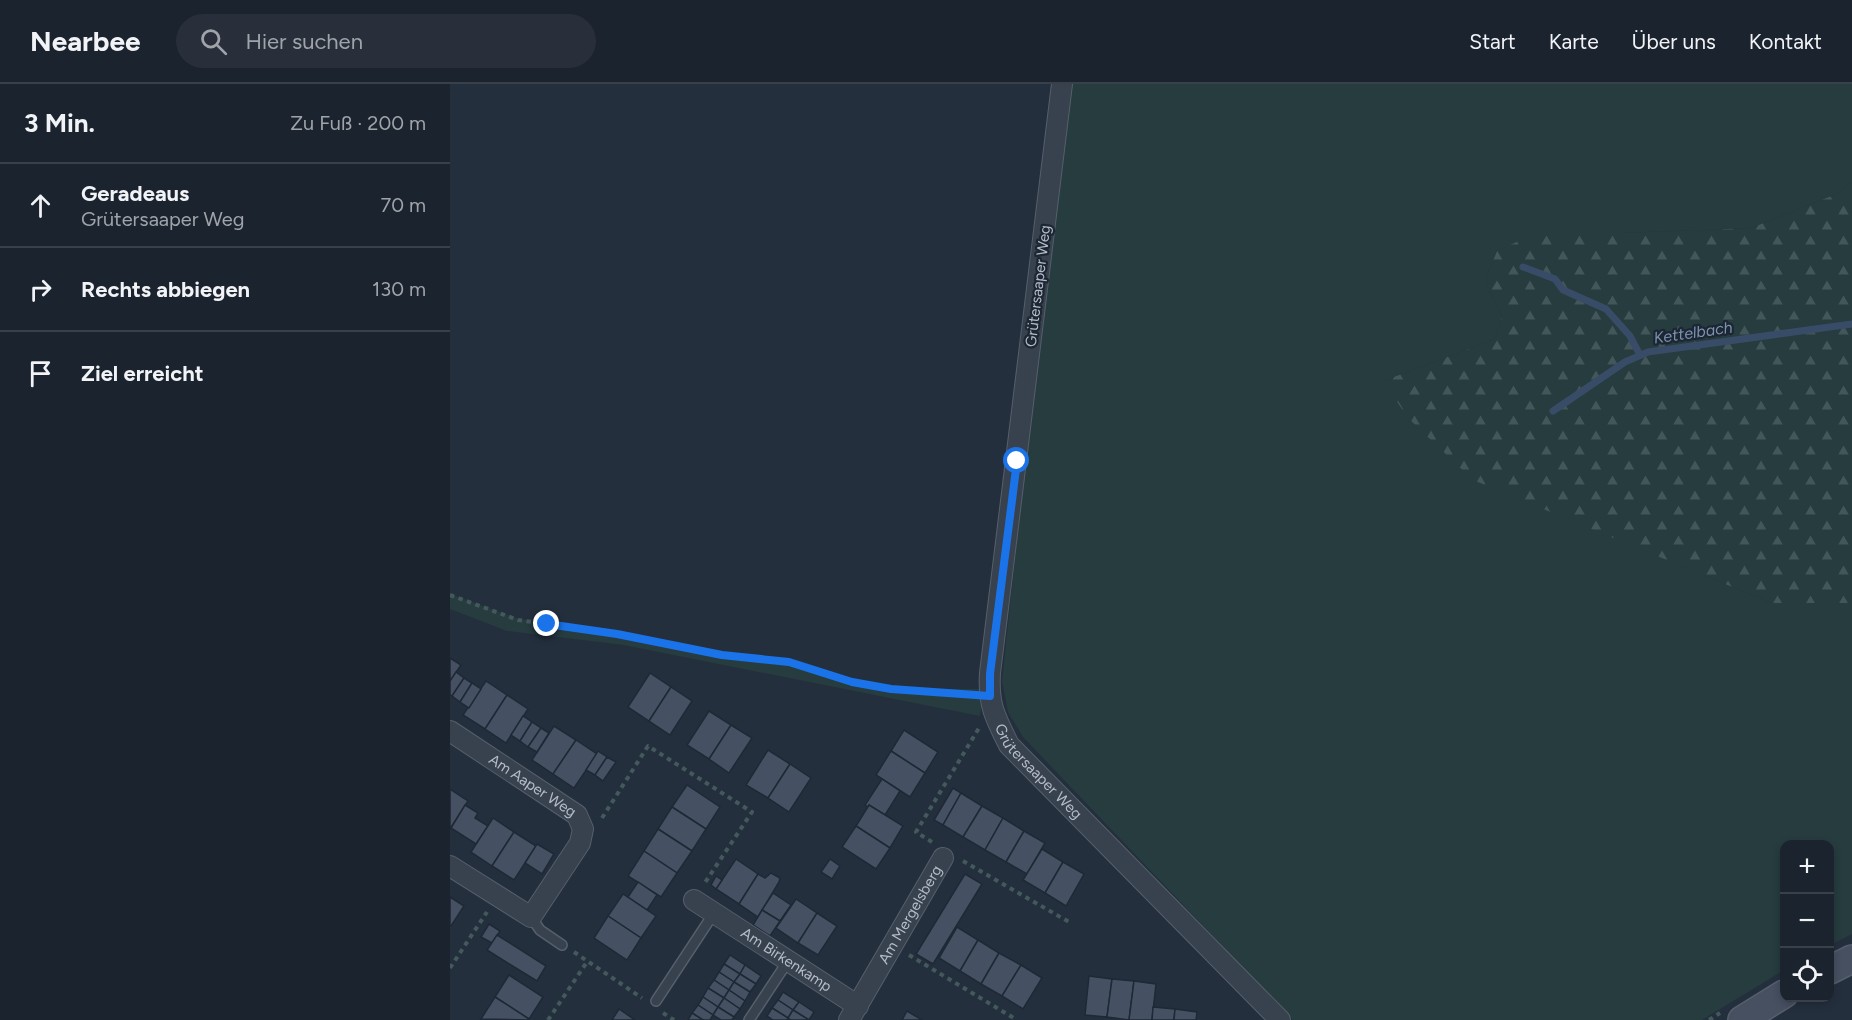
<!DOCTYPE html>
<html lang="de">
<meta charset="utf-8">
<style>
:root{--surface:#1b232e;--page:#282f3a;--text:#f1f3f6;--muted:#a0a4aa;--line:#39404a}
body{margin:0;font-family:Figtree,sans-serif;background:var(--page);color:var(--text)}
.controls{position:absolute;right:18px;bottom:18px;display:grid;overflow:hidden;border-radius:12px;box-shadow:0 3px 9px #0003}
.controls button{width:54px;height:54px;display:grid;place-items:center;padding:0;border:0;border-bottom:2px solid var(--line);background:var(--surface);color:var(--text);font:30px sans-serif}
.stop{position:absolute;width:18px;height:18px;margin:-14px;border:4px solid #1a73e8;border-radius:50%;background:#fff}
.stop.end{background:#1a73e8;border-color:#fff;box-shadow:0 2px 6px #0008}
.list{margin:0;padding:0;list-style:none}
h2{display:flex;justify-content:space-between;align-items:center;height:78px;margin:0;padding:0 24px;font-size:26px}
h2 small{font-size:20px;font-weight:400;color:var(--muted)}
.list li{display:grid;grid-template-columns:39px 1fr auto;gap:18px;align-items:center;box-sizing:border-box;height:84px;padding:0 24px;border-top:2px solid var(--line)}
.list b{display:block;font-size:22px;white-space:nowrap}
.list p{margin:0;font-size:20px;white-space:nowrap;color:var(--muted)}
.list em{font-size:20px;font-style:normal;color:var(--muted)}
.icon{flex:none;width:33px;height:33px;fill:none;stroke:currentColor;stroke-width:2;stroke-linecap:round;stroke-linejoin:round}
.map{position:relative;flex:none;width:1402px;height:936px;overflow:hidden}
header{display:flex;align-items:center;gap:36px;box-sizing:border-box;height:84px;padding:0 30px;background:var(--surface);border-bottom:2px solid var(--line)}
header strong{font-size:28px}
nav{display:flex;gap:33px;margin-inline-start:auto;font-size:21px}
.search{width:420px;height:54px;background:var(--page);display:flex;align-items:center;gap:15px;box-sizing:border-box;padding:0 21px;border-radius:33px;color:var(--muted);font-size:22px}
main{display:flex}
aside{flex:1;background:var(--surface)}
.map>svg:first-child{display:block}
.grass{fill:#263c3f}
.forest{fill:url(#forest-firs)}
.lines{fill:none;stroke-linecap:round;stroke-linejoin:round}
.stream{stroke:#394c67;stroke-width:7}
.building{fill:#455162;stroke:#1f2835;stroke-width:1.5}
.lane-casing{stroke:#565f6c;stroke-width:12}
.street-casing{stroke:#565f6c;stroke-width:22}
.secondary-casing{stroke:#565f6c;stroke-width:30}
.path{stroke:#44595c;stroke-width:4;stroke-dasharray:4.5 4.5;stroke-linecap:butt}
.lane{stroke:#38414e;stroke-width:9}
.street{stroke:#38414e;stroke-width:20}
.secondary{stroke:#465061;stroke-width:27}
.route{stroke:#1a73e8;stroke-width:8}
.labels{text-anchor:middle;stroke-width:4.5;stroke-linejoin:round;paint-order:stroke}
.street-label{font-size:15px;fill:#b4bcc9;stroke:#1d2633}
.water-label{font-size:16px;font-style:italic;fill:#7c92b1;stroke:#1d2633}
</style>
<header>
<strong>Nearbee</strong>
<div class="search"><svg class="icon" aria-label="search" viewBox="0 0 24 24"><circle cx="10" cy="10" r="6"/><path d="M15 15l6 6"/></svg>Hier suchen</div>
<nav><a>Start</a><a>Karte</a><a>Über uns</a><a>Kontakt</a></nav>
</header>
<main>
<aside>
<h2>3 Min.<small>Zu Fuß · 200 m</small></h2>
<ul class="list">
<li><svg class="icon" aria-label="ahead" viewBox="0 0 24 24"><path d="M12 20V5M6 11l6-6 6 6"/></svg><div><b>Geradeaus</b><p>Grütersaaper Weg</p></div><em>70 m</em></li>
<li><svg class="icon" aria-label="right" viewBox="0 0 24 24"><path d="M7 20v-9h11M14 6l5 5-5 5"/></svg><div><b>Rechts abbiegen</b></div><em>130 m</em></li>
<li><svg class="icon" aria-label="arrive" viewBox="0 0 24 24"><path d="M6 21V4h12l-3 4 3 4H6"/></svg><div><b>Ziel erreicht</b></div></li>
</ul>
</aside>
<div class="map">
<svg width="1402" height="936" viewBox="0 0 1402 936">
<defs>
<pattern id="forest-firs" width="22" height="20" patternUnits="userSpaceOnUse" patternTransform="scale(1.5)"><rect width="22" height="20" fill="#263c3f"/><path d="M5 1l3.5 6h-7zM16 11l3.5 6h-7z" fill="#435659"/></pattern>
</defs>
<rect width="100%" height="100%" fill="#242f3e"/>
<!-- grass -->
<g class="grass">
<polygon points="615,0 1402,0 1402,98 1389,109 1301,144 1173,149 1088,149 1047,167 1035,196 1052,233 1045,255 933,297 1172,457 1321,519 1402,519 1402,850 1380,861 1380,760 1334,760 1334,886 1252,936 843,936 573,653 558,628 552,597"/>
<polygon points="0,510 69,535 168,548 271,570 340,576 402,595 442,603 478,605 535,605 530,632 174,561 57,547 0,525"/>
</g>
<!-- forest -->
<polygon class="forest" points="1402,98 1402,519 1321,519 1023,396 958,334 933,297 1045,255 1052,233 1035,196 1047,167 1088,148 1173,149 1301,144 1389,109"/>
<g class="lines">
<!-- stream -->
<g class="stream">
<polyline points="1073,183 1105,195 1113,206 1156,225 1180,252 1190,271"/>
<polyline points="1103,327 1175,278 1198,268 1402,240"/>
</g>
</g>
<!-- building -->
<g class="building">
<polygon points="0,574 11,581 0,597"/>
<polygon points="6,588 14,594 2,612 0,611 0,597"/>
<polygon points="200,589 221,603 199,637 178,623"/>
<polygon points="14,594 22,599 10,618 2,612"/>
<polygon points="36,597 57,611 35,645 13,631"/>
<polygon points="22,599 31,605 19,624 10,618"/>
<polygon points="221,603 242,617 220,651 199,637"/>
<polygon points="57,611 78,625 56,659 35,645"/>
<polygon points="259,627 281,641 259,675 237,661"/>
<polygon points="73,632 82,638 70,657 61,651"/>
<polygon points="82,638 91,644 78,663 70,657"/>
<polygon points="281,641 302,654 279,689 259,675"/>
<polygon points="104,642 126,656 103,690 82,676"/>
<polygon points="91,644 99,649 87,668 78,663"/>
<polygon points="454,646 488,668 475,689 441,667"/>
<polygon points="126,656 147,670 124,704 103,690"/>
<polygon points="318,666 340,680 318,714 296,701"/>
<polygon points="148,667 157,673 145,691 136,686"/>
<polygon points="441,667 475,689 460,713 426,691"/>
<polygon points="157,673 166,678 153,697 145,691"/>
<polygon points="340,680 361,694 339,728 318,714"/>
<polygon points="432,695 450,707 435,731 419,721 418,723 415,721"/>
<polygon points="237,701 270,723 256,745 222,723"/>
<polygon points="503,704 511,709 493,741 484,736"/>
<polygon points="0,705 18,717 0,745"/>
<polygon points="511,709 532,722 513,753 493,741"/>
<polygon points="15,721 28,729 25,734 38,742 26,760 1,744"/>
<polygon points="419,721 453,742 440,764 406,742"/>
<polygon points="532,722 553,734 535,766 513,753"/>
<polygon points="222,723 256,745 242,767 208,745"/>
<polygon points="43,734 64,748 42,782 21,768"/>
<polygon points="553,734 574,747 556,778 535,766"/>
<polygon points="406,742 440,764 426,785 392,763"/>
<polygon points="208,745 242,767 227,789 194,767"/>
<polygon points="574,747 595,759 577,790 556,778"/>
<polygon points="64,748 86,762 64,796 42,782"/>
<polygon points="87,760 104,770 92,790 75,779"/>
<polygon points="592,765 613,778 595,809 573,796"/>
<polygon points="194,767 227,789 211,813 178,792"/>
<polygon points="286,775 308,790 289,820 266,805"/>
<polygon points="380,775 390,782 382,795 371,788"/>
<polygon points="613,778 634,790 616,822 595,809"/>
<polygon points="321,789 330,794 329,798 308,833 289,820 308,790 315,794"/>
<polygon points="515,790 532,800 483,880 466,870"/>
<polygon points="266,792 272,796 266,805 261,801"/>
<polygon points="188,798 207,811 197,826 178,813"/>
<polygon points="323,809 341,821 330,837 312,826"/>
<polygon points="173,810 206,832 191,854 158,832"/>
<polygon points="0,813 14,822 1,842 0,842"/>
<polygon points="346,815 367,829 348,859 326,844"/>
<polygon points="312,826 330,837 320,852 303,841"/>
<polygon points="367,829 387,842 368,871 348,859"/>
<polygon points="158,832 191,854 177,876 144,854"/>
<polygon points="39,840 50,847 42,859 31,853"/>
<polygon points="507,843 528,856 510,887 489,874"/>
<polygon points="47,851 96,882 87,897 37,866"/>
<polygon points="528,856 549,869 531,900 510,887"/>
<polygon points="549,869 571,881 552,912 531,900"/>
<polygon points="280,871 295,881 290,890 274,880"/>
<polygon points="274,880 290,890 284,898 269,888"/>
<polygon points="295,881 311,892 306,900 290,890"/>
<polygon points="571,881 592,894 573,925 552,912"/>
<polygon points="269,888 284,898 279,906 264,896"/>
<polygon points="290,890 306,900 300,908 284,898"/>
<polygon points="59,891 93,913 79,935 45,913"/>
<polygon points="639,892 662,895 657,933 635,931"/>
<polygon points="662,895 684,897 679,936 657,933"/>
<polygon points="264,896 279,906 274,914 258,904"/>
<polygon points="684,897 706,900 702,936 679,936"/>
<polygon points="284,898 300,908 295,917 279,906"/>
<polygon points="258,904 274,914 268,923 253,913"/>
<polygon points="279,906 295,917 290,925 274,914"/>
<polygon points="333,908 349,918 343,926 328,916"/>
<polygon points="45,913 79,935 78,936 31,935"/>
<polygon points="253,913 268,923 263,931 248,921"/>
<polygon points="274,914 290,925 284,933 268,923"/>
<polygon points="328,916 343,926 338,934 322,924"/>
<polygon points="349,918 364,928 359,936 343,926"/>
<polygon points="248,921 263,931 260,936 253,936 242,929"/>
<polygon points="268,923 284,933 282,936 271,936 263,931"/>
<polygon points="703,923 725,925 724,936 702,936"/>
<polygon points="322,924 338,934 337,936 323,936 317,932"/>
<polygon points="169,925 185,936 162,936"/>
<polygon points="725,925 747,928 746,936 724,936"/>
<polygon points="343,926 359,936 341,936 338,934"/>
<polygon points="457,927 472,936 452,936"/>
<polygon points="242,929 253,936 238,936"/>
</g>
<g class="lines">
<!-- lane casing -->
<g class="lane-casing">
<g id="lane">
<polyline points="81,833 90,846 112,861"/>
<polyline points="206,917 264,829"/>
<polyline points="299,936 338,877"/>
</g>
</g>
<!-- street casing -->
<g class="street-casing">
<g id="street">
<path id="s1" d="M 612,0 L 540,589 C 538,621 545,633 559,661 L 830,936"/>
<path id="s2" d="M 0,647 L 127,731 L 133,745 L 130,759 L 81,833 L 0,782"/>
<path id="s3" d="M 244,816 L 408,922"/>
<path id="s4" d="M 399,936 L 493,774"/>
</g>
</g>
<!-- secondary casing -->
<g class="secondary-casing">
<g id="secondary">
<polyline points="1380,886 1402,875"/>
<polyline points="1292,936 1334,910"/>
</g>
</g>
<!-- path -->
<g class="path">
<polyline points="0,511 68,536 167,550 272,571 339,578 402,598 441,605 521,611"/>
<polyline points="152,734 198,662 302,728 254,800"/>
<polyline points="482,758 466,748 529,644"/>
<polyline points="513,777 619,838"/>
<polyline points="124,868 192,914"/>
<polyline points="459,871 567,936"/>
<polyline points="0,884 37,828"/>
<polyline points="213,929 224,936"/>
<polyline points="98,936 137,878"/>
<polyline points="1259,936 1270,929"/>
</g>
<!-- lane -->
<use href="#lane" class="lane"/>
<!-- street -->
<use href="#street" class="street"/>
<!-- secondary -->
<use href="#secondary" class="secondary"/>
</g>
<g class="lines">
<!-- route -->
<polyline class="route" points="97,540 167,550 272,571 339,578 402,598 441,605 540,612 540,590 567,377"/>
</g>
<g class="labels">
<!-- street labels -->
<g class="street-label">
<text transform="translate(588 202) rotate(-83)" y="5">Grütersaaper Weg</text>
<text dy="5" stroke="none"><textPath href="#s1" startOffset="708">Grütersaaper Weg</textPath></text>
<text dy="5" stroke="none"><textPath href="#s2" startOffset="99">Am Aaper Weg</textPath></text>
<text dy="5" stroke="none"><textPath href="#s4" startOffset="122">Am Mergelsberg</textPath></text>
<text dy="5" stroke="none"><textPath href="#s3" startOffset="110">Am Birkenkamp</textPath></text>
</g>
<!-- water labels -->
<g class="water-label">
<text transform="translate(1243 248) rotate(-8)" y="6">Kettelbach</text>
</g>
</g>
</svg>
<div class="controls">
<button>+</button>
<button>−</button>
<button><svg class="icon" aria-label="locate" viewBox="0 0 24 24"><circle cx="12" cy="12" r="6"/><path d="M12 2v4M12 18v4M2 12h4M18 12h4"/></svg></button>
</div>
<div class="stop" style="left:567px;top:377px"></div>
<div class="stop end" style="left:97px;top:540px"></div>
</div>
</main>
